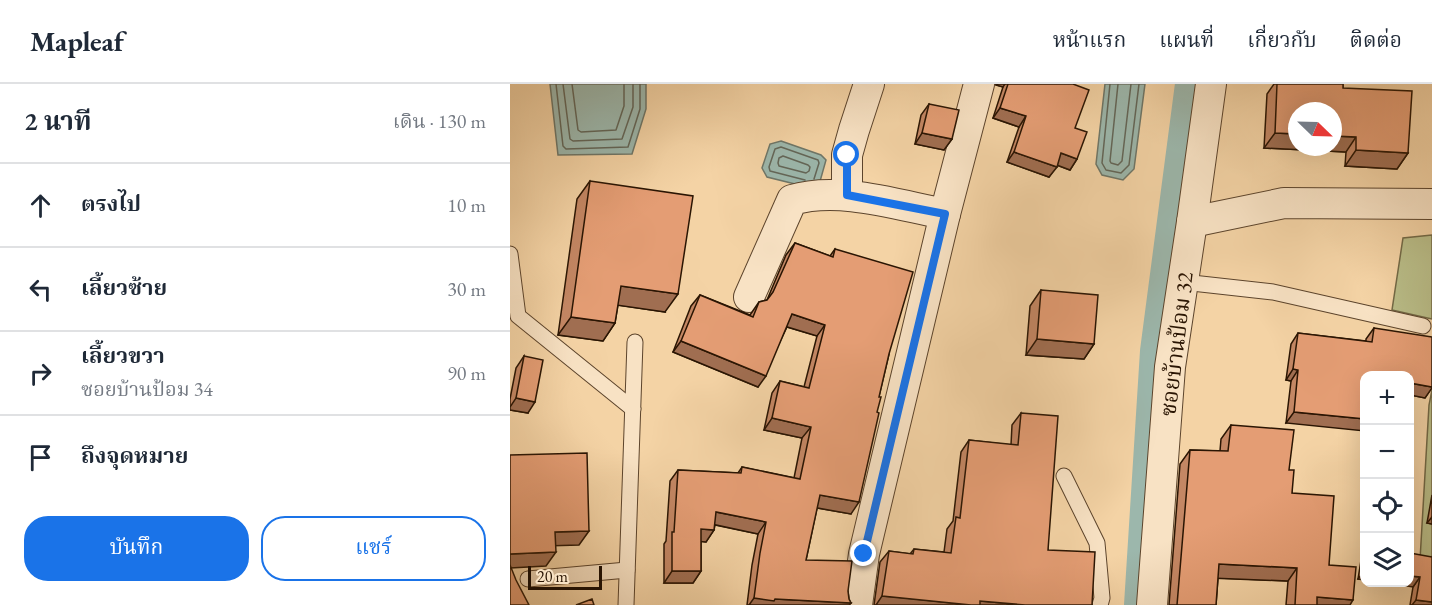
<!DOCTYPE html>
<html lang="th">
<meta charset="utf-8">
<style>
:root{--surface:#fff;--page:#f6f6f7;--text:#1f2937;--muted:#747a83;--line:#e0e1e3;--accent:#1a73e8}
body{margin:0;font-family:"EB Garamond","Noto Serif Thai",serif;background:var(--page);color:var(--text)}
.controls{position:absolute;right:18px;bottom:18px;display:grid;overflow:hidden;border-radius:12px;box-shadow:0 6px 24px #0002}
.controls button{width:54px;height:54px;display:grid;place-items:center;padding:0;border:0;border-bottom:2px solid var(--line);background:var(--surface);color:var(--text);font:30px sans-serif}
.compass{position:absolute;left:778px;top:18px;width:54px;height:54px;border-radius:50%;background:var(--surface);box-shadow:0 6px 24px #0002;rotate:113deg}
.scale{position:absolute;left:18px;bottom:15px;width:74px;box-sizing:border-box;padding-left:6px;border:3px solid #2a1503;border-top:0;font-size:16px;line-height:21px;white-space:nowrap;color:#2a1503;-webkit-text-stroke:4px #f8e2c4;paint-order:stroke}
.stop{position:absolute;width:18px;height:18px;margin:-14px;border:4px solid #1a73e8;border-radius:50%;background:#fff}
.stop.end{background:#1a73e8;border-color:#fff;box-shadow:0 2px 6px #0008}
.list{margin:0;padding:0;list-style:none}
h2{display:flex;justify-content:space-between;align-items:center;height:78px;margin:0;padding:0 24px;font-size:26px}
h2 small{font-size:20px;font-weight:400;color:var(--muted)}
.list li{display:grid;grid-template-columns:39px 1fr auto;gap:18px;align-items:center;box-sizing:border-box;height:84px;padding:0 24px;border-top:2px solid var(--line)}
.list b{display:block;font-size:22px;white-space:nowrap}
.list p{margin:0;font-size:20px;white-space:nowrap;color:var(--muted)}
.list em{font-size:20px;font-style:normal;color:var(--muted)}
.actions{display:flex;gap:12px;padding:18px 24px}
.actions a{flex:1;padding:14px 0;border:2px solid var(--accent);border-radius:24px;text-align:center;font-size:21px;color:var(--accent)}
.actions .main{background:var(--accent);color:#fff}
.icon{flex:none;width:33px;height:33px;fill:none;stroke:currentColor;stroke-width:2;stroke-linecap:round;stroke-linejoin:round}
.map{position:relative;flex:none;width:922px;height:521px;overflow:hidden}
header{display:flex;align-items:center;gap:36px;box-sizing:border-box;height:84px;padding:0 30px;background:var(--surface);border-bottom:2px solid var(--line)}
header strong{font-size:28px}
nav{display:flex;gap:33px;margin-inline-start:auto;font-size:21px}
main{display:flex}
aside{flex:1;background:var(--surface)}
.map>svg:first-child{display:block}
.green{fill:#b9bd88;stroke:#726946;stroke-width:1.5}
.water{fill:#9cb7ac;stroke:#6e7668;stroke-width:1.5}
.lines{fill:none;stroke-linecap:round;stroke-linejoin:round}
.shore{stroke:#636658;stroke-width:1.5}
.canal{stroke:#9cb7ac;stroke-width:26}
.lane-casing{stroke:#5c442c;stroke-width:17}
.street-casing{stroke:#5c442c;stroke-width:32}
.lane{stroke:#f8e2c4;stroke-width:15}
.street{stroke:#f8e2c4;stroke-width:30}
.wall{fill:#c48764;stroke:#2a1503;stroke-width:1.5}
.shaded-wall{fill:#a06e51;stroke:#2a1503;stroke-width:1.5}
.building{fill:#e49d74;stroke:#2a1503;stroke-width:1.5}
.route{stroke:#1a73e8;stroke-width:8}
.labels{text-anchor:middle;stroke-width:4.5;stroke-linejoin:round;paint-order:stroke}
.street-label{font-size:22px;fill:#2a1503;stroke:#f8e2c4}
</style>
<header>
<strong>Mapleaf</strong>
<nav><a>หน้าแรก</a><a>แผนที่</a><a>เกี่ยวกับ</a><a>ติดต่อ</a></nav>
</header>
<main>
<aside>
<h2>2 นาที<small>เดิน · 130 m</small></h2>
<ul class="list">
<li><svg class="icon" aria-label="ahead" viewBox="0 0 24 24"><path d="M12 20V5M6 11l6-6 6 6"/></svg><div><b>ตรงไป</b></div><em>10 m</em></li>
<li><svg class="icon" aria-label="left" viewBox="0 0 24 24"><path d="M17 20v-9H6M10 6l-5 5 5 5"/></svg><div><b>เลี้ยวซ้าย</b></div><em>30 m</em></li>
<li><svg class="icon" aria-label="right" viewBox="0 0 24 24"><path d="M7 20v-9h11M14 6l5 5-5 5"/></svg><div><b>เลี้ยวขวา</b><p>ซอยบ้านป้อม 34</p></div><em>90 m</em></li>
<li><svg class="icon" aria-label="arrive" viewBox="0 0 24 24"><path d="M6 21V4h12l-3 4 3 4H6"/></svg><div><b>ถึงจุดหมาย</b></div></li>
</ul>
<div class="actions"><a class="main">บันทึก</a><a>แชร์</a></div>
</aside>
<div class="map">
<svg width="922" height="521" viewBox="0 0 922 521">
<rect width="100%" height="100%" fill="#f4d3a5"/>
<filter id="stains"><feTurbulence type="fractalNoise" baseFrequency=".00333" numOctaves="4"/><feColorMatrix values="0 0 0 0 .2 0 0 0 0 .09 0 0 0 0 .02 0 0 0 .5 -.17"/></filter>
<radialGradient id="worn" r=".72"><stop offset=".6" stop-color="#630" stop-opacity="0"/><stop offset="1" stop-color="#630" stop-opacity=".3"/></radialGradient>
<!-- green -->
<g class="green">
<polygon points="922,151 922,235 882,226 893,154"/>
<polygon points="922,306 922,478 910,476 919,321"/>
</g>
<!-- water -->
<g class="water">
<polygon points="40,0 136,0 136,25 122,70 48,71"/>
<polygon points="595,0 635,0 624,85 613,96 592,91 586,80"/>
<polygon points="271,57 311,71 316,76 309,101 301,104 257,93 252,84 260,60"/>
</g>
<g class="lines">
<!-- shore -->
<g class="shore">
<polyline points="46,0 53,62 56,65 118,63 130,25 130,0"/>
<polyline points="53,0 60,55 63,57 112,55 123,23 123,0"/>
<polyline points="62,0 68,46 71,48 106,46 114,22 114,0"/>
<polyline points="600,0 592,79 596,86 611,89 619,81 629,0"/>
<polyline points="608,0 600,77 601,79 608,81 612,77 621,0"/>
<polygon points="273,72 298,81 300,83 299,87 296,89 269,82 268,79 269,74"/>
<polyline points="295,96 260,87 259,83 265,65 271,63 308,76 309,79 304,95"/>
</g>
<!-- canal -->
<polyline class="canal" points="627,521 643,267 678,0"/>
<!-- lane casing -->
<g class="lane-casing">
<g id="lane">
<polyline points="0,170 8,232 123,325"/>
<polyline points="673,198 763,208 913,242"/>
<polyline points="554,392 587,459 592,514 590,521"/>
<polyline points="18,495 117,486"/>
<polyline points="116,521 125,258"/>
</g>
</g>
<!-- street casing -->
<g class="street-casing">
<g id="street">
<polyline points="337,111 337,71 344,46 359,0"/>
<polyline points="682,138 774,119 922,120"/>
<path d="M 239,213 L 282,116 C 329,102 387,121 435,130"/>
<polyline points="347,521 354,470 435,130 469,0"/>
<polyline points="642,521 660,283 682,138 701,0"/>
</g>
</g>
<!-- lane -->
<use href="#lane" class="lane"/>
<!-- street -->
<use href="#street" class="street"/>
</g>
<!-- wall -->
<g class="wall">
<polygon points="486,0 563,0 567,75 560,86 547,81 539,93 497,78 509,43 483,34 493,3 486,1"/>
<polygon points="764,0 833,0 833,4 898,69 887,85 835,82 836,68 754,64 757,10"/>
<polygon points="419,20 442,55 434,66 405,60 411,31"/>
<polygon points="80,97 155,228 108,221 105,239 93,257 48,251 67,115"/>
<polygon points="285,159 320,172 325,165 379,270 341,430 307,424 296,476 338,507 339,515 341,519 339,521 237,521 242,481 248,450 205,441 204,446 196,458 191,457 191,487 183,499 154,499 154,460 156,457 160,397 168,386 228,389 232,383 284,394 292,354 254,346 262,309 270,297 294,303 307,252 277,243 248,303 163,268 181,222 190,211 240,231 249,218 257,216 276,171"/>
<polygon points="531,206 584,260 574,275 516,271 520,222"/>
<polygon points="864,244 922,303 915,314 900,311 900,291 776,339 781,297 776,296 781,260 788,249 856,257 856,255"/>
<polygon points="14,272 18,329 0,326 0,315 6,284"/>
<polygon points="511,329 538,466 582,521 364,521 370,478 379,467 400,470 404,465 434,468 437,445 443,437 451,368 459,356 501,361 502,341"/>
<polygon points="721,341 779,386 782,409 840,521 776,521 778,497 708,494 706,521 659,521 670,380 680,366 710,367 711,355"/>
<polygon points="922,411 922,440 917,439"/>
<polygon points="855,466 855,496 848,495 852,470"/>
<polygon points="922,473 922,521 900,521 903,503"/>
</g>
<!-- shaded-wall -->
<g class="shaded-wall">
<polygon points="486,0 495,0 493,3 486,1"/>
<polygon points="490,24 516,32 509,43 483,34"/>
<polygon points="412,49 442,55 434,66 405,60"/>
<polygon points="765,49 787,50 787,63 823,63 823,52 846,53 836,68 754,64"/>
<polygon points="846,66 898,69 887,85 835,82"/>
<polygon points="504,68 547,83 539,93 497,78"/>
<polygon points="551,69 567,75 560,86 544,80"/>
<polygon points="111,202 168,210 155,228 99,220"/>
<polygon points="282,230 315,241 307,252 274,242"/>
<polygon points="61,233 105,239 93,257 48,251"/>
<polygon points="527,255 584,260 574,275 516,271"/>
<polygon points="171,257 256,292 248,303 163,268"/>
<polygon points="783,285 788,286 781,297 776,296"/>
<polygon points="900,299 922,303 922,304 915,314 900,311"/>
<polygon points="6,314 25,318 18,329 0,326 0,323"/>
<polygon points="784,328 855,335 855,347 776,339"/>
<polygon points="262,334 301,343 292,354 254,346"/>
<polygon points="310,411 349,418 341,430 302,423"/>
<polygon points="206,428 256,438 248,450 197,439"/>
<polygon points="922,433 922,440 917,439"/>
<polygon points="191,445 204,446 196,458 183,457"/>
<polygon points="79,447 69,461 35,462 45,448"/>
<polygon points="46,468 36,482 0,484 0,470"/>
<polygon points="709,480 787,484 778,497 700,494"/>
<polygon points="855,486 855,496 848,495"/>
<polygon points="162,487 191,487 183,499 154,499"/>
<polygon points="900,492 910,493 903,503 873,498 900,498"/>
<polygon points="372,512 386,513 461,521 366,521"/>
<polygon points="807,513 843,516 840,521 802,521"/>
<polygon points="244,514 265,515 341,519 339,521 239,521"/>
<polygon points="906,516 922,518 922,521 902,521"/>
<polygon points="470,517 515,521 467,521"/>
</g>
<!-- building -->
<g class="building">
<polygon points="498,0 563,0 579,6 565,44 577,48 567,75 551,69 547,83 504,68 516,32 490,24"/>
<polygon points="767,0 833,0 833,4 902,7 898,69 846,66 846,53 823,52 823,27 787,27 787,50 765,49"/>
<polygon points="419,20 449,26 442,55 412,49"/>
<polygon points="80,97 183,112 168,210 111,202 105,239 61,233"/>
<polygon points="285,159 323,173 325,165 403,188 379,270 369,313 371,313 367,328 369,329 349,418 310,411 296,476 342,477 338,507 339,515 341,519 265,515 264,517 244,514 250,469 256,438 206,428 204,446 191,445 191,487 162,487 162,448 164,448 168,386 231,389 232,383 290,395 301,343 262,334 270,297 299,304 315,241 282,230 256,292 171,257 190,211 243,233 249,218 257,216 263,208"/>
<polygon points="531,206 588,211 584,260 527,255"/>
<polygon points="864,244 922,253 922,303 900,299 900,291 855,291 855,335 784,328 788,286 783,285 788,249 862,258"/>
<polygon points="14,272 33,276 25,318 6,314"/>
<polygon points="511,329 548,332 538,466 585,468 582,521 515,521 470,517 470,521 461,521 372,512 379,467 403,470 404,465 441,469 446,433 450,434 459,356 508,361"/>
<polygon points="721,341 784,346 779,386 784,386 782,409 824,412 819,481 846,483 843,516 807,513 807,521 785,521 787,484 709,480 706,521 667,521 680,366 718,367"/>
<polygon points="77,369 79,447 45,448 46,468 0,470 0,371"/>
<polygon points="900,469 922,473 922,518 906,516 910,493 900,492"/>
<polygon points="0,481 6,496 19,521 0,521"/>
<polygon points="82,515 84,521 66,521"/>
</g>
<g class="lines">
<!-- route -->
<polyline class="route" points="337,71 337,111 435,130 354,470"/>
</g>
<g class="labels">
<!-- street labels -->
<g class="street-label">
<text transform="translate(666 260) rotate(-83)" y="8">ซอยบ้านป้อม 32</text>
</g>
</g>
<rect width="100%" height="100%" filter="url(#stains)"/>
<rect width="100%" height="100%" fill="url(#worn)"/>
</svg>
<div class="controls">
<button>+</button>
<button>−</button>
<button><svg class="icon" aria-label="locate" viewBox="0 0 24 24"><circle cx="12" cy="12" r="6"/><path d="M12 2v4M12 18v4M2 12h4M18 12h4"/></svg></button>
<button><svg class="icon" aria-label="layers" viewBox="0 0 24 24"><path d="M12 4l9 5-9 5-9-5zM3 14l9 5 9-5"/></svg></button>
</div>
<svg class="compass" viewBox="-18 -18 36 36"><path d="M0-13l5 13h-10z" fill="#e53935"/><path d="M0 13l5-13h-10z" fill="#747a83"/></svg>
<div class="scale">20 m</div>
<div class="stop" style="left:337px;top:71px"></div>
<div class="stop end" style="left:354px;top:470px"></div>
</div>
</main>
